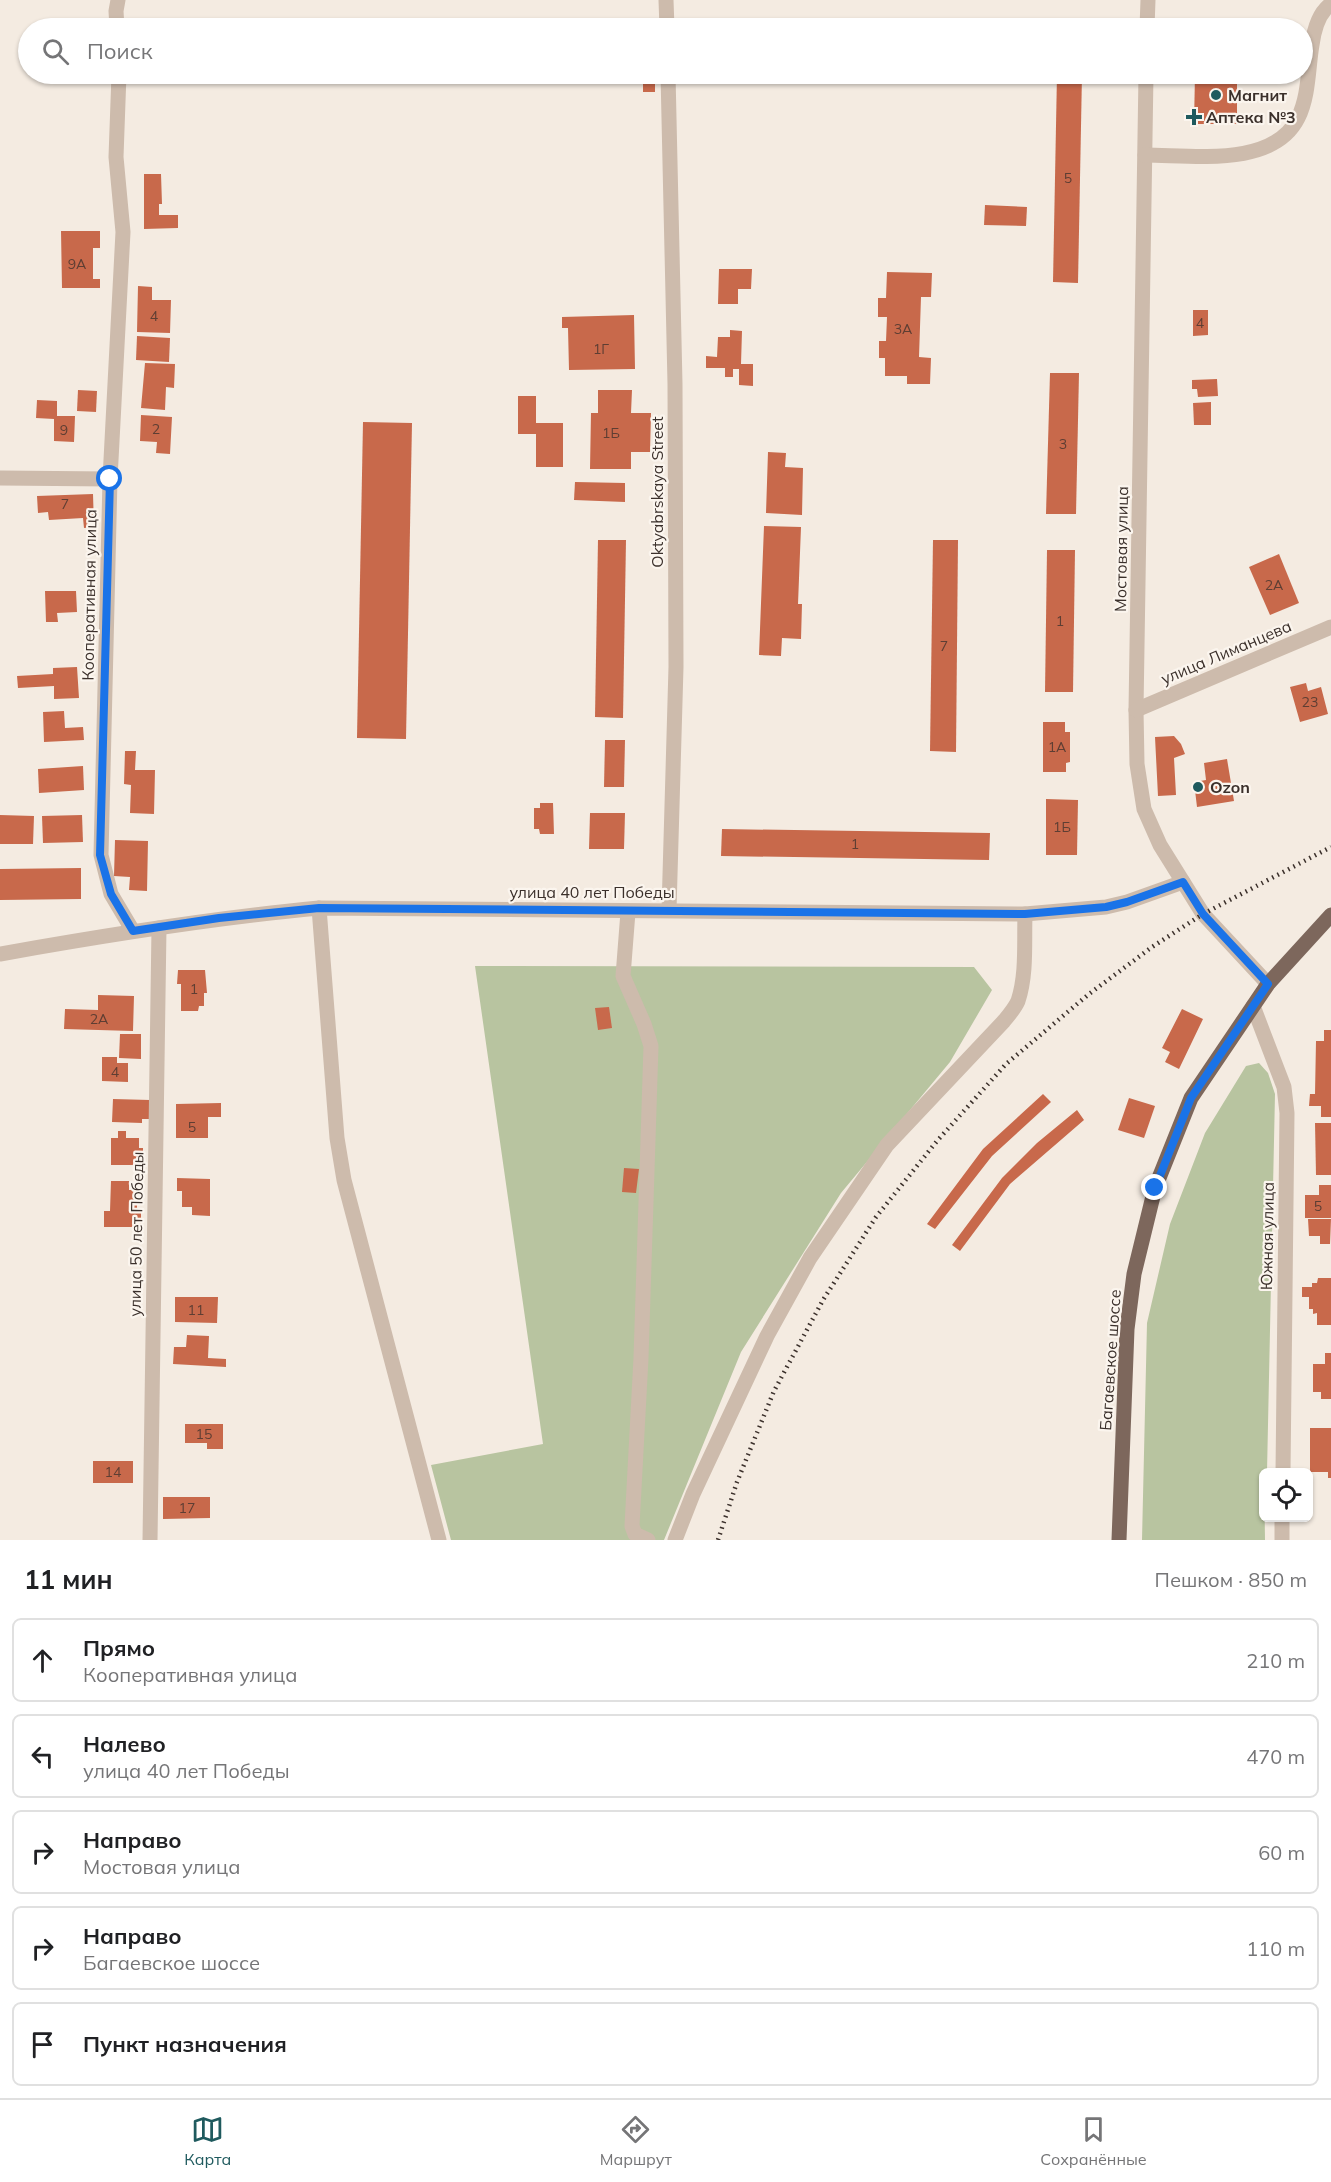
<!DOCTYPE html>
<html lang="ru">
<meta charset="utf-8">
<style>
:root{--surface:#fff;--page:#f2f2f2;--text:#202124;--muted:#757577;--line:#e0e0e0;--accent:#1f5a5e}
body{margin:0;font-family:Mulish,sans-serif;background:var(--page);color:var(--text)}
.controls{position:absolute;right:18px;bottom:18px;display:grid;overflow:hidden;border-radius:9px;box-shadow:0 2px 4px #0004}
.controls button{width:54px;height:54px;display:grid;place-items:center;padding:0;border:0;border-bottom:2px solid var(--line);background:var(--surface);color:var(--text);font:30px sans-serif}
.stop{position:absolute;width:18px;height:18px;margin:-14px;border:4px solid #1a73e8;border-radius:50%;background:#fff}
.stop.end{background:#1a73e8;border-color:#fff;box-shadow:0 2px 6px #0008}
.list{margin:0;padding:0;list-style:none}
h2{display:flex;justify-content:space-between;align-items:center;height:78px;margin:0;padding:0 24px;font-size:26px}
h2 small{font-size:20px;font-weight:400;color:var(--muted)}
.list li{display:grid;grid-template-columns:39px 1fr auto;gap:18px;align-items:center;box-sizing:border-box;height:84px;margin:0 12px 12px;padding:0 12px;border:2px solid var(--line);border-radius:9px}
.list b{display:block;font-size:22px;white-space:nowrap}
.list p{margin:0;font-size:20px;white-space:nowrap;color:var(--muted)}
.list em{font-size:20px;font-style:normal;color:var(--muted)}
.icon{flex:none;width:33px;height:33px;fill:none;stroke:currentColor;stroke-width:2;stroke-linecap:round;stroke-linejoin:round}
.map{position:relative;flex:none;width:1331px;height:1540px;overflow:hidden}
.search{position:absolute;background:var(--surface);box-shadow:0 2px 4px #0004;left:18px;right:18px;top:18px;height:66px;display:flex;align-items:center;gap:15px;box-sizing:border-box;padding:0 21px;border-radius:33px;color:var(--muted);font-size:22px}
.sheet{height:558px;background:var(--surface)}
nav{display:flex;justify-content:space-around;align-items:center;box-sizing:border-box;height:84px;border-top:2px solid var(--line);background:var(--surface);font-size:16px;color:var(--muted)}
nav a{display:grid;justify-items:center;gap:3px}
nav .on{color:var(--accent)}
.map>svg:first-child{display:block}
.green{fill:#b8c4a0}
.building{fill:#c8694b}
.lines{fill:none;stroke-linecap:round;stroke-linejoin:round}
.minor{stroke:#cdbbac;stroke-width:15}
.major{stroke:#7d675c;stroke-width:15}
.rail{stroke:#3b302b;stroke-width:4.5;stroke-dasharray:1.5 4.5;stroke-linecap:butt}
.route{stroke:#1a73e8;stroke-width:8}
.poi-dot{fill:#1f5a5e;stroke:#fbf5ee;stroke-width:2}
.labels{text-anchor:middle;stroke-width:4.5;stroke-linejoin:round;paint-order:stroke}
.number-label{font-size:14px;fill:#5e3e33}
.poi-label{font-size:16px;font-weight:bold;fill:#3b302b;stroke:#fbf5ee;text-anchor:start}
.street-label{font-size:16px;fill:#3b302b;stroke:#fbf5ee}
</style>
<div class="map">
<svg width="1331" height="1540" viewBox="0 0 1331 1540">
<rect width="100%" height="100%" fill="#f4ebe1"/>
<!-- green -->
<g class="green">
<polygon points="475,966 974,967 992,990 950,1062 841,1193 741,1352 664,1540 451,1540 431,1465 543,1444"/>
<polygon points="1259,1063 1268,1073 1275,1094 1267,1472 1264,1472 1265,1540 1142,1540 1147,1323 1170,1224 1205,1133 1246,1066"/>
</g>
<!-- building -->
<g class="building">
<rect x="732" y="19" width="13" height="9"/>
<polygon points="392,22 392,28 372,28 371,23"/>
<polygon points="502,22 502,28 470,28 470,23"/>
<polygon points="584,22 610,22 610,25 619,25 619,28 584,28"/>
<rect x="699" y="23" width="23" height="5"/>
<rect x="432" y="25" width="11" height="3"/>
<polygon points="25,48 28,48 28,67 24,67"/>
<rect x="643" y="74" width="12" height="18"/>
<polygon points="1057,74 1082,74 1078,283 1053,282"/>
<polygon points="1195,74 1237,74 1237,124 1194,124"/>
<polygon points="144,174 161,174 162,204 159,204 159,215 178,215 178,228 144,229"/>
<polygon points="985,205 1027,207 1026,226 984,225"/>
<polygon points="61,231 100,231 100,248 93,248 93,279 100,279 100,288 62,288"/>
<polygon points="719,269 752,269 751,289 738,289 738,304 718,304"/>
<polygon points="887,272 932,273 931,297 921,297 919,357 931,358 930,384 907,384 907,376 885,376 885,358 879,358 879,341 886,341 887,317 878,317 878,298 886,298"/>
<polygon points="138,286 152,287 152,300 171,300 170,333 137,332"/>
<polygon points="1193,310 1208,310 1208,335 1193,336"/>
<polygon points="634,315 635,369 569,370 568,328 562,328 562,317"/>
<polygon points="730,330 742,331 741,364 753,364 753,386 739,385 739,369 733,369 733,377 725,377 725,368 706,368 706,356 717,357 718,337 730,337"/>
<polygon points="137,336 170,338 169,362 136,360"/>
<polygon points="145,363 175,364 174,388 166,387 165,410 141,408"/>
<polygon points="1050,373 1079,373 1076,514 1046,514"/>
<polygon points="1217,379 1218,396 1198,397 1197,389 1192,389 1192,380"/>
<polygon points="78,390 97,391 96,412 77,411"/>
<polygon points="598,390 632,390 631,413 651,413 650,452 631,452 631,469 590,469 591,413 598,413"/>
<polygon points="518,396 536,396 536,423 563,423 563,467 536,467 536,434 518,434"/>
<polygon points="37,400 57,401 57,416 75,416 74,442 54,441 54,419 36,418"/>
<polygon points="1211,402 1211,425 1194,425 1193,403"/>
<polygon points="141,415 172,417 170,454 156,453 157,442 140,441"/>
<polygon points="363,422 412,423 406,739 357,738"/>
<polygon points="768,452 786,453 785,467 803,468 802,515 766,513"/>
<polygon points="575,482 625,483 625,502 574,500"/>
<polygon points="93,494 94,527 84,528 83,518 49,520 48,512 38,513 37,496"/>
<polygon points="764,526 801,527 798,604 802,604 801,639 782,638 781,656 759,655"/>
<polygon points="598,540 626,540 623,718 595,717"/>
<polygon points="933,540 958,540 956,752 930,751"/>
<polygon points="1047,550 1075,550 1073,692 1045,692"/>
<polygon points="1279,554 1299,603 1270,615 1249,567"/>
<polygon points="45,591 76,591 77,612 57,613 58,622 46,622"/>
<polygon points="77,667 79,698 54,699 54,686 18,688 17,676 53,674 53,668"/>
<polygon points="1306,683 1308,691 1321,687 1328,714 1300,722 1290,687"/>
<polygon points="64,711 65,728 83,727 84,740 44,742 43,712"/>
<polygon points="1043,722 1065,722 1065,732 1070,732 1070,762 1066,763 1066,772 1043,772"/>
<polygon points="1174,736 1181,744 1185,754 1174,758 1176,795 1158,796 1155,737"/>
<polygon points="605,740 625,740 624,787 604,787"/>
<polygon points="125,751 136,751 135,770 155,770 154,814 130,813 131,785 124,784"/>
<polygon points="1227,759 1234,801 1197,807 1194,782 1206,780 1204,763"/>
<polygon points="83,766 84,790 39,793 38,769"/>
<polygon points="1046,799 1078,800 1077,855 1046,855"/>
<polygon points="540,803 553,803 554,834 540,834 539,829 534,829 534,808 540,808"/>
<polygon points="590,813 625,813 624,849 589,849"/>
<polygon points="0,815 34,816 33,844 0,844"/>
<polygon points="82,815 83,842 43,843 42,816"/>
<polygon points="722,829 990,833 989,860 721,856"/>
<polygon points="115,840 148,841 147,891 129,890 130,877 114,876"/>
<polygon points="81,868 81,899 0,900 0,869"/>
<polygon points="178,970 205,970 207,993 204,993 204,1006 199,1006 198,1011 181,1011 181,984 177,984"/>
<polygon points="98,995 134,996 133,1031 64,1029 65,1009 98,1010"/>
<polygon points="609,1007 612,1028 598,1030 595,1008"/>
<polygon points="1182,1009 1203,1019 1179,1069 1165,1062 1170,1052 1162,1048"/>
<polygon points="1324,1030 1331,1030 1331,1117 1321,1117 1321,1106 1309,1106 1310,1094 1315,1094 1316,1041 1324,1041"/>
<polygon points="120,1034 141,1034 141,1059 119,1058"/>
<polygon points="102,1057 117,1057 117,1063 128,1063 128,1082 102,1081"/>
<polygon points="1043,1094 1051,1102 992,1156 935,1229 927,1224 983,1149"/>
<polygon points="1129,1098 1155,1106 1144,1138 1118,1130"/>
<polygon points="113,1099 150,1100 149,1119 142,1119 142,1123 112,1122"/>
<polygon points="221,1103 221,1117 208,1117 208,1138 176,1138 176,1104"/>
<polygon points="1077,1110 1084,1120 1010,1184 960,1251 952,1245 1002,1178 1037,1143"/>
<polygon points="1315,1123 1331,1123 1331,1175 1316,1175"/>
<polygon points="118,1131 126,1131 126,1138 139,1138 139,1148 143,1148 143,1165 111,1165 111,1138 118,1138"/>
<polygon points="624,1168 639,1169 636,1193 622,1192"/>
<polygon points="177,1178 210,1179 210,1216 192,1215 192,1207 182,1207 182,1191 177,1191"/>
<polygon points="111,1181 129,1181 129,1190 137,1190 137,1210 141,1210 141,1227 104,1227 104,1211 110,1211"/>
<polygon points="1319,1185 1331,1185 1331,1218 1305,1218 1305,1195 1319,1195"/>
<polygon points="1308,1219 1331,1219 1330,1244 1320,1244 1320,1236 1309,1236"/>
<polygon points="1318,1278 1331,1278 1331,1325 1317,1325 1317,1313 1313,1314 1313,1309 1309,1309 1309,1297 1302,1297 1302,1287 1312,1287 1312,1283 1317,1283"/>
<polygon points="175,1297 218,1297 217,1323 175,1322"/>
<polygon points="187,1335 209,1336 208,1358 226,1359 226,1367 173,1364 174,1347 186,1347"/>
<polygon points="1325,1353 1331,1353 1331,1399 1321,1399 1321,1392 1313,1392 1313,1364 1325,1364"/>
<polygon points="185,1424 223,1424 223,1449 207,1449 207,1443 185,1443"/>
<polygon points="1310,1428 1331,1428 1331,1478 1328,1478 1328,1472 1310,1472"/>
<rect x="93" y="1461" width="40" height="22"/>
<polygon points="163,1497 210,1497 210,1518 163,1519"/>
</g>
<g class="lines">
<!-- minor -->
<g class="minor">
<polyline points="666,0 667,28"/>
<polyline points="117,28 116,11 118,0"/>
<polyline points="1147,28 1148,0"/>
<polyline points="119,74 116,157 123,232 110,479 101,855 111,894 133,931"/>
<polyline points="668,74 675,384 676,667 669,910"/>
<polyline points="1146,74 1136,710 1137,764 1144,809 1160,845 1203,914 1268,984"/>
<path d="M 1145,155 C 1192,155 1273,168 1298,118 C 1309,96 1308,68 1312,45 C 1314,30 1318,13 1331,4"/>
<polyline points="0,478 110,479"/>
<polyline points="1136,710 1331,627"/>
<polyline points="319,908 337,1138 344,1180 439,1540"/>
<polyline points="628,912 623,976 644,1024 651,1046 641,1358 632,1526 635,1534 648,1540"/>
<path d="M 0,954 C 106,935 212,918 319,908 L 1025,914 L 1106,907 L 1127,902 L 1183,882"/>
<polyline points="1253,1006 1284,1087 1287,1113 1283,1472"/>
<polyline points="150,1540 159,928"/>
<path d="M 675,1540 L 693,1494 L 767,1336 L 810,1258 L 887,1145 L 1004,1021 C 1009,1015 1015,1008 1018,1001 C 1027,974 1024,942 1025,914"/>
<polyline points="1282,1540 1282,1518"/>
</g>
<!-- major -->
<polyline class="major" points="1119,1540 1127,1329 1134,1274 1155,1188 1191,1098 1268,984 1331,915"/>
<!-- rail -->
<polyline class="rail" points="718,1540 737,1482 774,1391 823,1300 876,1217 937,1141 1006,1064 1089,994 1152,947 1203,914 1331,847"/>
</g>
<g class="lines">
<!-- route -->
<polyline class="route" points="110,479 100,855 111,894 133,931 219,918 319,908 1025,914 1106,907 1127,902 1183,882 1203,914 1268,984 1191,1098 1155,1188"/>
</g>
<!-- markers -->
<g class="poi-dot">
<circle cx="1216" cy="95" r="6"/>
<path d="M1191 108h6v6h6v6h-6v6h-6v-6h-6v-6h6z"/>
<circle cx="1198" cy="787" r="6"/>
</g>
<g class="labels">
<!-- number labels -->
<g class="number-label">
<text x="1068" y="183">5</text>
<text x="77" y="269">9А</text>
<text x="154" y="321">4</text>
<text x="1200" y="328">4</text>
<text x="903" y="334">3А</text>
<text x="601" y="354">1Г</text>
<text x="156" y="434">2</text>
<text x="64" y="435">9</text>
<text x="611" y="438">1Б</text>
<text x="1063" y="449">3</text>
<text x="65" y="509">7</text>
<text x="1274" y="590">2А</text>
<text x="1060" y="626">1</text>
<text x="944" y="651">7</text>
<text x="1310" y="707">23</text>
<text x="1057" y="752">1А</text>
<text x="1062" y="832">1Б</text>
<text x="855" y="849">1</text>
<text x="194" y="994">1</text>
<text x="99" y="1024">2А</text>
<text x="115" y="1077">4</text>
<text x="192" y="1132">5</text>
<text x="1318" y="1211">5</text>
<text x="196" y="1315">11</text>
<text x="204" y="1439">15</text>
<text x="113" y="1477">14</text>
<text x="187" y="1513">17</text>
</g>
<!-- poi labels -->
<g class="poi-label">
<text x="1228" y="101">Магнит</text>
<text x="1206" y="123">Аптека №3</text>
<text x="1210" y="793">Ozon</text>
</g>
<!-- street labels -->
<g class="street-label">
<text transform="translate(657 492) rotate(-90)" y="6">Oktyabrskaya Street</text>
<text transform="translate(1121 549) rotate(-89)" y="6">Мостовая улица</text>
<text transform="translate(89 595) rotate(-89)" y="6">Кооперативная улица</text>
<text transform="translate(1226 652) rotate(-23)" y="6">улица Лиманцева</text>
<text x="592" y="898">улица 40 лет Победы</text>
<text transform="translate(136 1234) rotate(-89)" y="6">улица 50 лет Победы</text>
<text transform="translate(1267 1236) rotate(-89)" y="6">Южная улица</text>
<text transform="translate(1110 1360) rotate(-86)" y="6">Багаевское шоссе</text>
</g>
</g>
</svg>
<div class="controls">
<button><svg class="icon" aria-label="locate" viewBox="0 0 24 24"><circle cx="12" cy="12" r="6"/><path d="M12 2v4M12 18v4M2 12h4M18 12h4"/></svg></button>
</div>
<div class="stop" style="left:110px;top:479px"></div>
<div class="stop end" style="left:1155px;top:1188px"></div>
<div class="search"><svg class="icon" aria-label="search" viewBox="0 0 24 24"><circle cx="10" cy="10" r="6"/><path d="M15 15l6 6"/></svg>Поиск</div>
</div>
<section class="sheet">
<h2>11 мин<small>Пешком · 850 m</small></h2>
<ul class="list">
<li><svg class="icon" aria-label="ahead" viewBox="0 0 24 24"><path d="M12 20V5M6 11l6-6 6 6"/></svg><div><b>Прямо</b><p>Кооперативная улица</p></div><em>210 m</em></li>
<li><svg class="icon" aria-label="left" viewBox="0 0 24 24"><path d="M17 20v-9H6M10 6l-5 5 5 5"/></svg><div><b>Налево</b><p>улица 40 лет Победы</p></div><em>470 m</em></li>
<li><svg class="icon" aria-label="right" viewBox="0 0 24 24"><path d="M7 20v-9h11M14 6l5 5-5 5"/></svg><div><b>Направо</b><p>Мостовая улица</p></div><em>60 m</em></li>
<li><svg class="icon" aria-label="right" viewBox="0 0 24 24"><path d="M7 20v-9h11M14 6l5 5-5 5"/></svg><div><b>Направо</b><p>Багаевское шоссе</p></div><em>110 m</em></li>
<li><svg class="icon" aria-label="arrive" viewBox="0 0 24 24"><path d="M6 21V4h12l-3 4 3 4H6"/></svg><div><b>Пункт назначения</b></div></li>
</ul>
</section>
<nav>
<a class="on"><svg class="icon" aria-label="map" viewBox="0 0 24 24"><path d="M3 6l6-2 6 2 6-2v14l-6 2-6-2-6 2zM9 4v14M15 6v14"/></svg>Карта</a>
<a><svg class="icon" aria-label="directions" viewBox="0 0 24 24"><path d="M12 3l9 9-9 9-9-9zM9 14v-3h6M13 9l2 2-2 2"/></svg>Маршрут</a>
<a><svg class="icon" aria-label="saved" viewBox="0 0 24 24"><path d="M7 4h10v16l-5-4-5 4z"/></svg>Сохранённые</a>
</nav>
